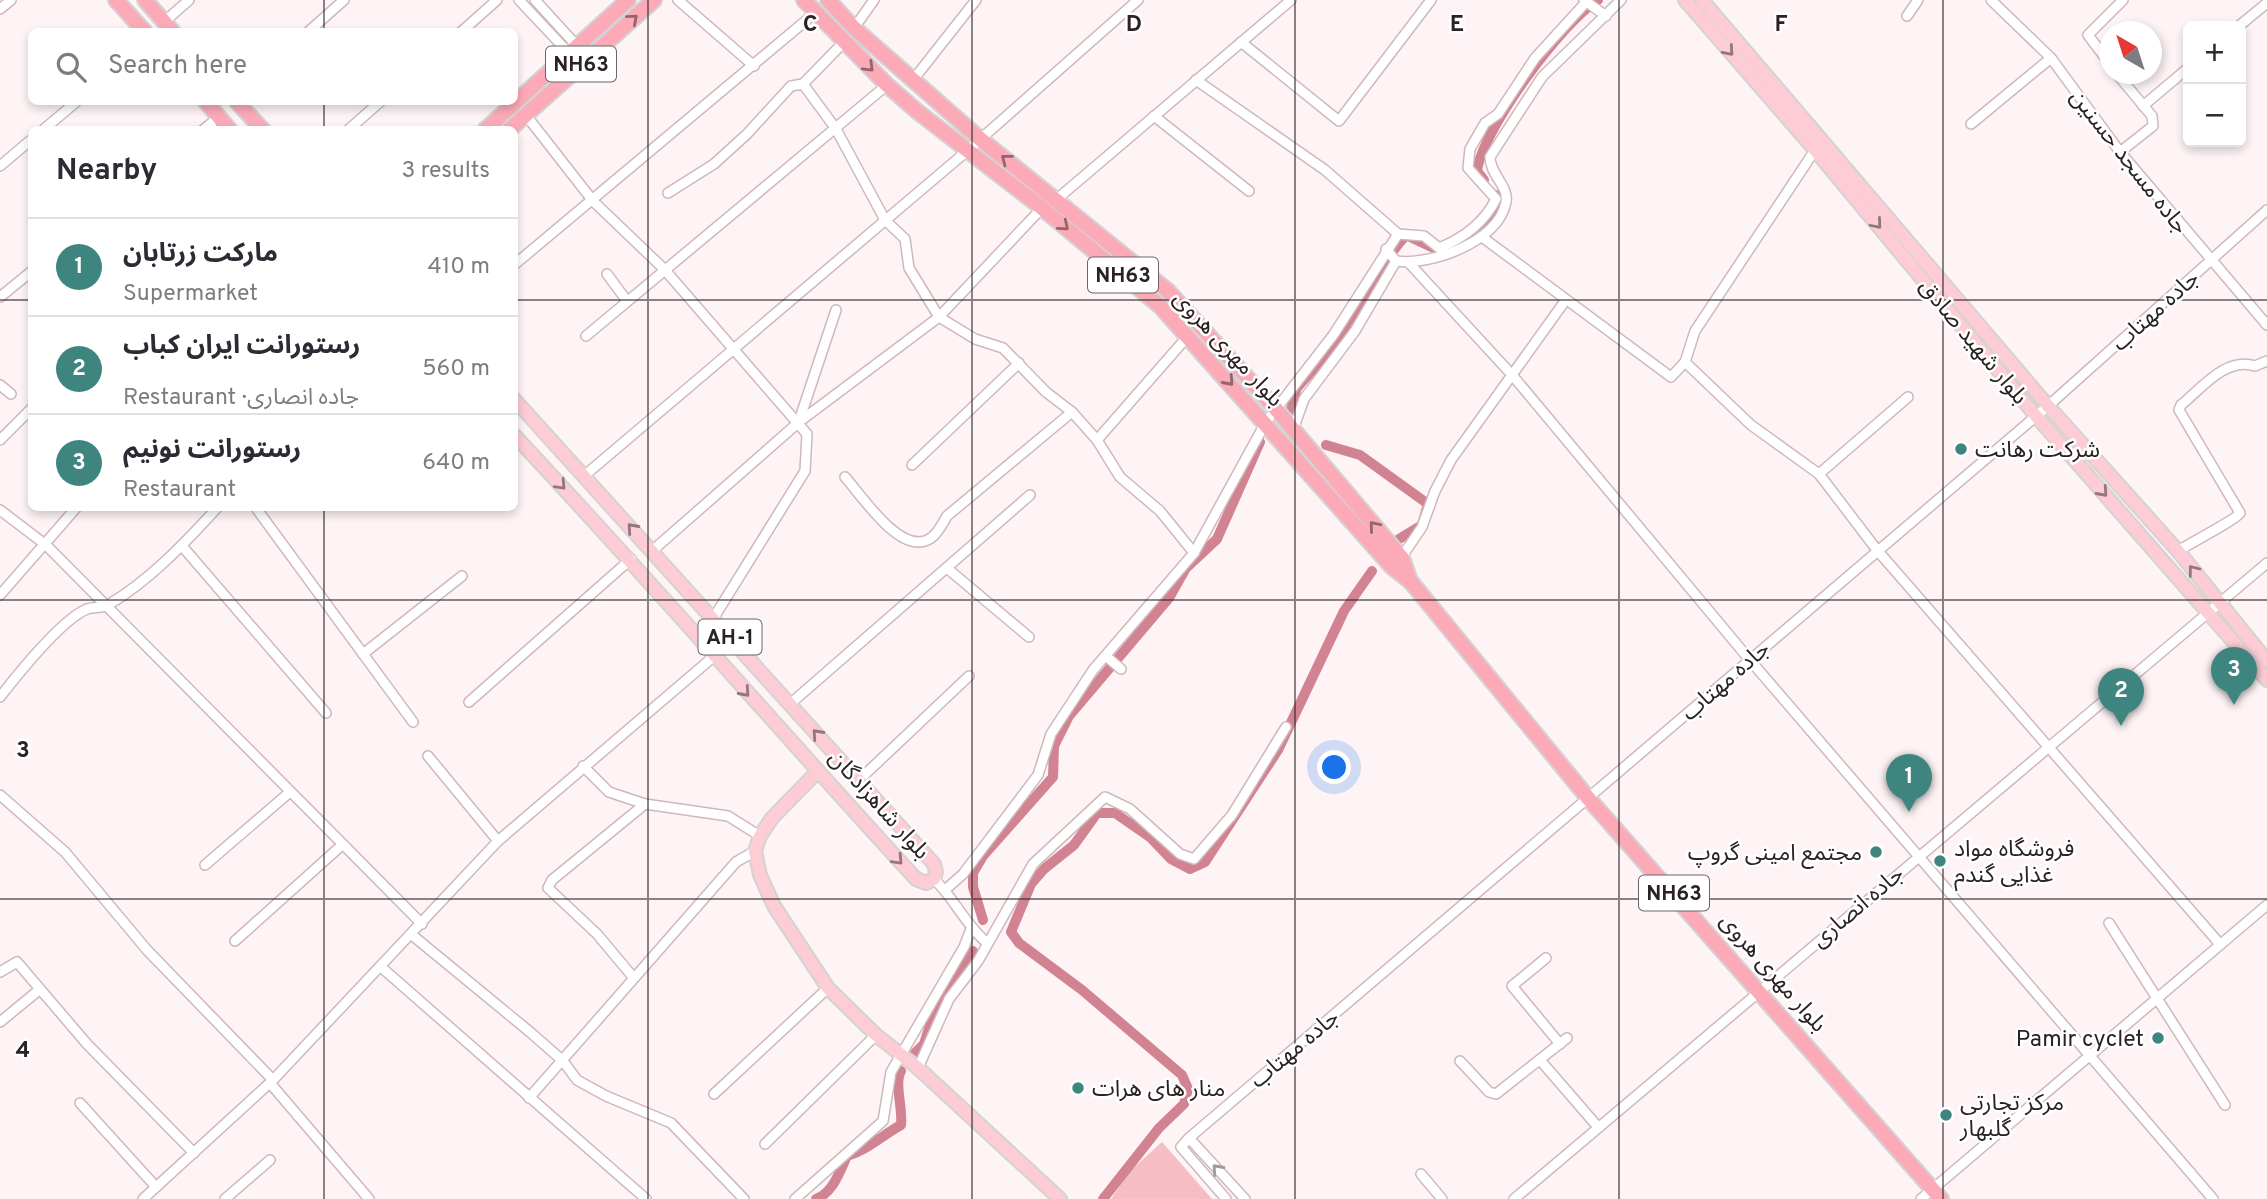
<!DOCTYPE html>
<meta charset="utf-8">
<style>
:root{--surface:#fff;--page:#f7f7f7;--text:#2b2b33;--muted:#7c7c81;--line:#e1e1e2;--accent:#3e857f}
body{margin:0;font-family:Overpass,"Noto Sans Arabic",sans-serif;background:var(--page);color:var(--text)}
.controls{position:absolute;right:21px;top:21px;display:grid;overflow:hidden;border-radius:10px;box-shadow:0 4px 10px #0003}
.controls button{width:63px;height:63px;display:grid;place-items:center;padding:0;border:0;border-bottom:2px solid var(--line);background:var(--surface);color:var(--text);font:35px sans-serif}
.compass{position:absolute;left:2099px;top:21px;width:63px;height:63px;border-radius:50%;background:var(--surface);box-shadow:0 4px 10px #0003;rotate:321deg}
.you{position:absolute;left:1335px;top:768px;width:24px;height:24px;margin:-18px;border:5px solid #fff;border-radius:50%;background:#1a73e8;box-shadow:0 0 0 10px #1a73e833}
.badge{display:grid;place-items:center;width:46px;height:46px;border-radius:50%;background:var(--accent);color:#fff;font-size:23px;font-weight:700}
.pin{position:absolute;translate:-50% -58px;filter:drop-shadow(0 2px 4px #0008)}
.pin::after{content:'';position:absolute;top:37px;width:24px;height:21px;background:inherit;clip-path:polygon(0 0,100% 0,50% 100%)}
.list{margin:0;padding:0;list-style:none}
h2{display:flex;justify-content:space-between;align-items:center;height:91px;margin:0;padding:0 28px;font-size:30px}
h2 small{font-size:23px;font-weight:400;color:var(--muted)}
.list li{display:grid;grid-template-columns:46px 1fr auto;gap:21px;align-items:center;box-sizing:border-box;height:98px;padding:0 28px;border-top:2px solid var(--line)}
.list b{display:block;font-size:26px;white-space:nowrap}
.list p{margin:0;font-size:23px;white-space:nowrap;color:var(--muted)}
.list em{font-size:23px;font-style:normal;color:var(--muted)}
.icon{flex:none;width:38px;height:38px;fill:none;stroke:currentColor;stroke-width:2;stroke-linecap:round;stroke-linejoin:round}
.map{position:relative;flex:none;width:2267px;height:1199px;overflow:hidden}
.search{position:absolute;background:var(--surface);box-shadow:0 4px 10px #0003;left:28px;top:28px;width:490px;height:77px;display:flex;align-items:center;gap:18px;box-sizing:border-box;padding:0 24px;border-radius:10px;color:var(--muted);font-size:26px}
.panel{position:absolute;background:var(--surface);box-shadow:0 4px 10px #0003;left:28px;top:126px;width:490px;height:385px;border-radius:10px}
.map>svg:first-child{display:block}
.green{fill:#f6bdc5}
.lines{fill:none;stroke-linecap:round;stroke-linejoin:round}
.canal{stroke:#d28391;stroke-width:10}
.minor-casing{stroke:#ceb8bb;stroke-width:12}
.major-casing{stroke:#d4d3d3;stroke-width:16}
.highway-casing{stroke:#d4d3d3;stroke-width:18}
.minor{stroke:#fff;stroke-width:9}
.major{stroke:#fdccd4;stroke-width:12}
.highway{stroke:#fcaab8;stroke-width:14}
.oneway{stroke:#93666e}
.oneway2{stroke:#94777c}
.oneway3{stroke:#9f9c9c}
.grid{fill:none;stroke:#2a2223;stroke-width:2;stroke-opacity:0.55}
.poi-dot{fill:#3e857f;stroke:#fff;stroke-width:2.5}
.labels{text-anchor:middle;stroke-width:5;stroke-linejoin:round;paint-order:stroke}
.shield{fill:#fff;stroke:#6a6465;stroke-width:2}
.shield-label{font-size:21px;font-weight:bold;fill:#2a2223}
.street-label{font-size:23px;fill:#2a2223;stroke:#fff}
.poi-label{font-size:23px;fill:#2a2223;stroke:#fff;text-anchor:start}
.grid-label{font-size:23px;text-anchor:middle;font-weight:bold;fill:#2a2223;stroke:#fff;stroke-width:5;stroke-linejoin:round;paint-order:stroke}
</style>
<div class="map">
<svg width="2267" height="1199" viewBox="0 0 2267 1199">
<rect width="100%" height="100%" fill="#fef4f6"/>
<!-- green -->
<polygon class="green" points="1162,1142 1212,1199 1111,1199 1130,1171"/>
<g class="lines">
<!-- canal -->
<g class="canal">
<path d="M 1484,180 L 1477,171 C 1482,130 1562,22 1598,0"/>
<path d="M 1292,394 C 1313,368 1337,346 1355,318 C 1373,289 1383,260 1406,235 L 1440,251 C 1467,242 1489,226 1500,200 L 1496,195"/>
<polyline points="1291,410 1296,391"/>
<polyline points="1326,445 1360,455 1428,504 1422,525 1399,539"/>
<polyline points="983,920 973,887 973,873 983,856 1053,777 1054,746 1069,716 1169,598 1186,568 1217,539 1260,442"/>
<polyline points="915,1053 924,1044 937,1003 973,951"/>
<path d="M 816,1199 C 833,1193 840,1171 847,1156 C 869,1149 881,1136 901,1125 C 903,1108 894,1083 901,1071"/>
<polyline points="1103,1199 1159,1128 1184,1104 1188,1089 1182,1075 1082,990 1019,943 1011,932 1031,884 1044,869 1074,845 1097,813 1115,813 1151,838 1171,859 1190,869 1205,862 1278,750 1344,611 1372,571"/>
</g>
<!-- minor casing -->
<g class="minor-casing">
<g id="minor">
<polyline points="519,0 580,65"/>
<polyline points="535,0 588,58"/>
<polyline points="678,0 754,66"/>
<polyline points="1584,0 1606,16"/>
<polyline points="1991,0 2051,58 2120,152 2267,325"/>
<polyline points="0,9 11,0"/>
<polyline points="1907,16 1918,0"/>
<polyline points="164,22 189,0"/>
<polyline points="2239,26 2267,3"/>
<polyline points="854,28 874,0"/>
<polyline points="308,32 344,0"/>
<polyline points="461,32 497,0"/>
<polyline points="1241,42 1339,121 1431,0"/>
<polyline points="2110,64 2088,35 2123,0"/>
<polyline points="2117,74 2152,116 2153,126 2120,152"/>
<polyline points="913,80 976,0"/>
<polyline points="1196,80 1325,170 1398,234"/>
<polyline points="803,84 844,42"/>
<polyline points="2143,106 2188,68"/>
<polyline points="525,114 593,201 664,269 807,434 805,471 713,619"/>
<polyline points="1154,116 1249,191"/>
<polyline points="1971,124 2051,58"/>
<polyline points="43,130 76,102"/>
<polyline points="203,130 219,117"/>
<polyline points="348,130 380,102"/>
<polyline points="1815,150 1695,331 1685,362 1751,425 1819,474 1877,550 2219,943"/>
<polyline points="0,166 32,139"/>
<polyline points="668,193 714,164 747,134 791,86 803,84 836,129 885,220 905,239 909,268 939,317 975,339 1003,348 1046,392 1072,412 1097,440 1120,477 1160,511 1194,553"/>
<polyline points="1057,199 1291,0"/>
<polyline points="1482,237 1671,377 1685,362"/>
<path d="M 1386,249 L 1396,261 C 1430,266 1499,242 1506,202 C 1509,186 1490,175 1490,157 L 1542,77 L 1621,0"/>
<polyline points="1409,263 1513,376 1749,659 2213,1199"/>
<polyline points="514,265 815,13"/>
<polyline points="607,274 627,301"/>
<polyline points="0,297 32,271"/>
<polyline points="586,336 887,85"/>
<polyline points="0,385 11,394"/>
<polyline points="799,421 836,310"/>
<polyline points="1293,430 1304,399 1355,331 1396,261"/>
<polyline points="0,440 32,408"/>
<polyline points="1097,440 1188,336"/>
<polyline points="912,465 1019,363"/>
<polyline points="1819,474 1908,397"/>
<polyline points="584,476 967,151 1138,0"/>
<path d="M 845,477 C 862,496 897,550 925,541 C 936,538 942,524 947,516 L 1072,412"/>
<polyline points="256,508 413,722"/>
<polyline points="0,510 46,545 422,924"/>
<polyline points="182,546 326,713"/>
<polyline points="652,551 799,422 939,317 1042,208"/>
<path d="M 2178,551 C 2189,544 2238,518 2240,513 L 2179,410 L 2181,405 C 2201,389 2226,356 2255,366 L 2267,361"/>
<polyline points="1399,561 1422,527 1435,491 1451,460 1565,301"/>
<polyline points="948,569 1029,637"/>
<polyline points="0,595 76,508"/>
<polyline points="363,654 462,576"/>
<polyline points="1107,657 1121,669"/>
<path d="M 0,697 C 18,674 61,620 87,609 C 94,606 102,609 108,605 C 149,581 185,543 217,508"/>
<polyline points="469,702 631,559"/>
<polyline points="790,704 1030,495"/>
<polyline points="428,756 498,841"/>
<polyline points="583,766 609,792 645,804 728,816 760,836"/>
<polyline points="859,780 969,676"/>
<polyline points="0,795 65,852 147,950 273,1080"/>
<polyline points="205,865 290,792"/>
<path d="M 934,879 C 954,898 965,924 986,942"/>
<path d="M 945,890 L 963,874 L 1038,775 L 1051,734 L 1093,670 L 1194,553 L 1266,422 L 1334,334 L 1398,234 L 1424,236 L 1439,248 C 1464,238 1484,223 1496,199 L 1468,168 L 1470,149 L 1485,123 L 1498,114 L 1535,58 L 1588,0"/>
<polyline points="2109,923 2225,1105"/>
<polyline points="412,935 530,1032 563,1061 577,1080 606,1096 671,1123 744,1199"/>
<polyline points="235,941 342,845"/>
<polyline points="1546,958 1512,986 1560,1044"/>
<polyline points="381,967 646,1199"/>
<polyline points="0,972 17,962 87,1044 194,1153"/>
<polyline points="633,977 597,934 548,888 552,880 645,804"/>
<polyline points="0,1022 39,990"/>
<polyline points="1540,1060 1598,1127"/>
<polyline points="1460,1061 1489,1092 1496,1094 1567,1038"/>
<polyline points="918,1068 949,999 978,961 1033,864 1105,797 1130,809 1180,854 1194,859 1232,815 1286,727"/>
<polyline points="270,1083 369,1199"/>
<polyline points="714,1094 828,988"/>
<polyline points="529,1098 736,862 755,851"/>
<polyline points="80,1103 156,1187"/>
<polyline points="1189,1138 1245,1199"/>
<polyline points="765,1144 876,1035"/>
<polyline points="1421,1174 1442,1199"/>
<polyline points="143,1199 273,1080 498,841 733,640"/>
<polyline points="225,1199 270,1160"/>
<polyline points="795,1199 883,1121 891,1072 964,947 971,929"/>
<polyline points="1226,1199 1181,1147 1189,1138 2048,406 2267,210"/>
<polyline points="1514,1199 2267,563"/>
<polyline points="1921,1199 2267,905"/>
</g>
</g>
<!-- major casing -->
<g class="major-casing">
<g id="major">
<polyline points="1685,0 1815,150 2036,416 2267,680"/>
<polyline points="1702,0 2048,406 2178,551 2267,661"/>
<path d="M 514,399 L 934,864 L 936,872 L 934,879 L 926,883 L 916,879 C 781,732 651,581 514,435"/>
<polyline points="817,772 772,818 760,836 755,851 760,875 774,906 828,988 876,1035 918,1068 1060,1199"/>
</g>
</g>
<!-- highway casing -->
<g class="highway-casing">
<g id="highway">
<polyline points="116,0 145,32"/>
<polyline points="145,0 173,32"/>
<polyline points="804,0 887,85 918,112 1042,208 1160,306 1392,567 1411,582 1588,798 1941,1199"/>
<polyline points="828,0 854,28 979,138 1168,291 1275,408 1402,558 1410,581"/>
<polyline points="206,102 230,130"/>
<polyline points="237,102 263,130"/>
<polyline points="485,130 628,0"/>
<polyline points="509,130 654,0"/>
</g>
</g>
<!-- minor -->
<use href="#minor" class="minor"/>
<!-- major -->
<use href="#major" class="major"/>
<!-- highway -->
<use href="#highway" class="highway"/>
</g>
<!-- one-way arrows -->
<defs><path id="oneway-chevron" d="M-2-3.5L2.5 0L-2 3.5" fill="none" stroke-width="1.6" stroke-linecap="round" stroke-linejoin="round" transform="scale(1.75)"/></defs>
<g class="oneway">
<use href="#oneway-chevron" transform="translate(633 19) rotate(-41)"/>
<use href="#oneway-chevron" transform="translate(869 67) rotate(45)"/>
<use href="#oneway-chevron" transform="translate(1006 159) rotate(-142)"/>
<use href="#oneway-chevron" transform="translate(1064 226) rotate(40)"/>
<use href="#oneway-chevron" transform="translate(1229 381) rotate(48)"/>
<use href="#oneway-chevron" transform="translate(1374 526) rotate(-130)"/>
</g>
<g class="oneway2">
<use href="#oneway-chevron" transform="translate(1729 51) rotate(49)"/>
<use href="#oneway-chevron" transform="translate(1877 224) rotate(50)"/>
<use href="#oneway-chevron" transform="translate(561 485) rotate(47)"/>
<use href="#oneway-chevron" transform="translate(2103 492) rotate(48)"/>
<use href="#oneway-chevron" transform="translate(632 528) rotate(-132)"/>
<use href="#oneway-chevron" transform="translate(2193 570) rotate(-128)"/>
<use href="#oneway-chevron" transform="translate(745 692) rotate(48)"/>
<use href="#oneway-chevron" transform="translate(817 734) rotate(-132)"/>
<use href="#oneway-chevron" transform="translate(898 860) rotate(47)"/>
</g>
<use class="oneway3" href="#oneway-chevron" transform="translate(1217 1169) rotate(-132)"/>
<!-- grid -->
<path class="grid" d="M 324,0 L 324,32M 648,0 L 648,1199M 972,0 L 972,1199M 1295,0 L 1295,1199M 1619,0 L 1619,1199M 1943,0 L 1943,1199M 324,102 L 324,130M 0,300 L 32,300M 514,300 L 2267,300M 324,508 L 324,1199M 0,600 L 2267,600M 0,899 L 2267,899"/>
<!-- markers -->
<g class="poi-dot">
<circle cx="1961" cy="449" r="7"/>
<circle cx="1876" cy="852" r="7"/>
<circle cx="1940" cy="861" r="7"/>
<circle cx="2158" cy="1038" r="7"/>
<circle cx="1078" cy="1088" r="7"/>
<circle cx="1946" cy="1115" r="7"/>
</g>
<g class="labels">
<!-- shield labels -->
<g class="shield">
<rect x="546" y="46.5" width="70" height="35" rx="5"/>
<rect x="1088" y="257.5" width="70" height="35" rx="5"/>
<rect x="698.5" y="619.5" width="63" height="35" rx="5"/>
<rect x="1639" y="875.5" width="70" height="35" rx="5"/>
</g>
<g class="shield-label">
<text x="581" y="71">NH63</text>
<text x="1123" y="282">NH63</text>
<text x="730" y="644">AH-1</text>
<text x="1674" y="900">NH63</text>
</g>
<!-- street labels -->
<g class="street-label">
<text transform="translate(2130 161) rotate(52)" y="8">جاده مسجد حسنین</text>
<text transform="translate(2155 310) rotate(-42)" y="8">جاده مهتاب</text>
<text transform="translate(1974 341) rotate(50)" y="8">بلوار شهید صادق</text>
<text transform="translate(1229 348) rotate(47)" y="8">بلوار مهری هروی</text>
<text transform="translate(1725 680) rotate(-41)" y="8">جاده مهتاب</text>
<text transform="translate(880 804) rotate(48)" y="8">بلوار شاهزادگان</text>
<text transform="translate(1857 906) rotate(-40)" y="8">جاده انصاری</text>
<text transform="translate(1774 972) rotate(49)" y="8">بلوار مهری هروی</text>
<text transform="translate(1294 1048) rotate(-40)" y="8">جاده مهتاب</text>
</g>
<!-- poi labels -->
<g class="poi-label">
<text x="1975" y="457">شرکت رهانت</text>
<text x="1954" y="856">فروشگاه مواد<tspan x="1954" dy="26">غذایی گندم</tspan></text>
<text x="1862" y="860" text-anchor="end">مجتمع امینی گروپ</text>
<text x="2144" y="1046" text-anchor="end">Pamir cyclet</text>
<text x="1092" y="1096">منار های هرات</text>
<text x="1960" y="1110">مرکز تجارتی<tspan x="1960" dy="26">گلبهار</tspan></text>
</g>
</g>
<g class="grid-label">
<text x="810" y="31">C</text>
<text x="1134" y="31">D</text>
<text x="1457" y="31">E</text>
<text x="1781" y="31">F</text>
<text x="23" y="757">3</text>
<text x="23" y="1057">4</text>
</g>
</svg>
<div class="controls">
<button>+</button>
<button>−</button>
</div>
<svg class="compass" viewBox="-18 -18 36 36"><path d="M0-13l5 13h-10z" fill="#e53935"/><path d="M0 13l5-13h-10z" fill="#7c7c81"/></svg>
<div class="you"></div>
<div class="pin badge" style="left:1909px;top:812px">1</div>
<div class="pin badge" style="left:2121px;top:726px">2</div>
<div class="pin badge" style="left:2234px;top:705px">3</div>
<div class="search"><svg class="icon" aria-label="search" viewBox="0 0 24 24"><circle cx="10" cy="10" r="6"/><path d="M15 15l6 6"/></svg>Search here</div>
<section class="panel">
<h2>Nearby<small>3 results</small></h2>
<ul class="list">
<li><span class="badge">1</span><div><b>مارکت زرتابان</b><p>Supermarket</p></div><em>410 m</em></li>
<li><span class="badge">2</span><div><b>رستورانت ایران کباب</b><p>Restaurant · جاده انصاری</p></div><em>560 m</em></li>
<li><span class="badge">3</span><div><b>رستورانت نونیم</b><p>Restaurant</p></div><em>640 m</em></li>
</ul>
</section>
</div>
